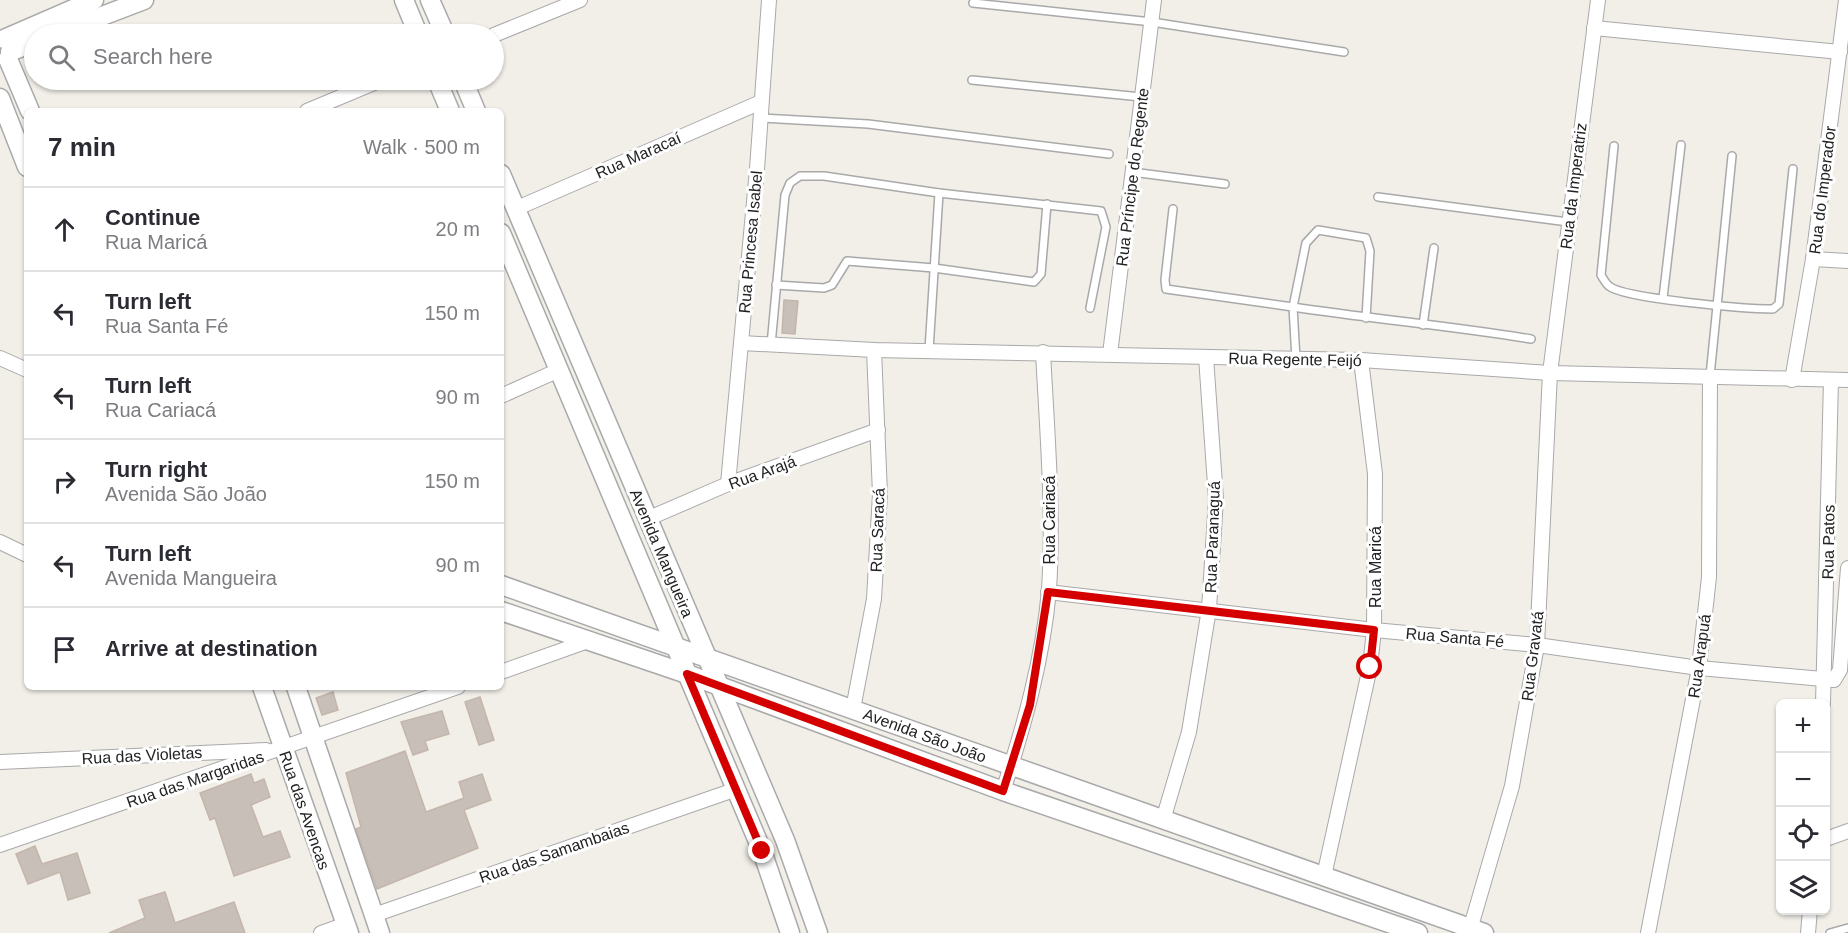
<!DOCTYPE html>
<meta charset="utf-8">
<style>
:root{--surface:#fff;--page:#f7f7f7;--text:#2b2b33;--muted:#7c7c81;--line:#e1e1e2}
body{margin:0;font-family:Arial,sans-serif;background:var(--page);color:var(--text)}
.controls{position:absolute;right:18px;bottom:18px;display:grid;overflow:hidden;border-radius:9px;box-shadow:0 2px 4px #0004}
.controls button{width:54px;height:54px;display:grid;place-items:center;padding:0;border:0;border-bottom:2px solid var(--line);background:var(--surface);color:var(--text);font:30px sans-serif}
.stop{position:absolute;width:18px;height:18px;margin:-14px;border:4px solid #d40000;border-radius:50%;background:#fff}
.stop.end{background:#d40000;border-color:#fff;box-shadow:0 2px 6px #0008}
.list{margin:0;padding:0;list-style:none}
h2{display:flex;justify-content:space-between;align-items:center;height:78px;margin:0;padding:0 24px;font-size:26px}
h2 small{font-size:20px;font-weight:400;color:var(--muted)}
.list li{display:grid;grid-template-columns:39px 1fr auto;gap:18px;align-items:center;box-sizing:border-box;height:84px;padding:0 24px;border-top:2px solid var(--line)}
.list b{display:block;font-size:22px;white-space:nowrap}
.list p{margin:0;font-size:20px;white-space:nowrap;color:var(--muted)}
.list em{font-size:20px;font-style:normal;color:var(--muted)}
.icon{flex:none;width:33px;height:33px;fill:none;stroke:currentColor;stroke-width:2;stroke-linecap:round;stroke-linejoin:round}
.map{position:relative;flex:none;width:1848px;height:933px;overflow:hidden}
.search{position:absolute;background:var(--surface);box-shadow:0 2px 4px #0004;left:24px;top:24px;width:480px;height:66px;display:flex;align-items:center;gap:15px;box-sizing:border-box;padding:0 21px;border-radius:33px;color:var(--muted);font-size:22px}
.panel{position:absolute;background:var(--surface);box-shadow:0 2px 4px #0004;left:24px;top:108px;width:480px;height:582px;border-radius:9px}
.map>svg:first-child{display:block}
.building{fill:#c7bfb8;stroke:#c4b6ab;stroke-width:1.5}
.lines{fill:none;stroke-linecap:round;stroke-linejoin:round}
.service-casing{stroke:#a9a9a9;stroke-width:10}
.minor-casing{stroke:#a9a9a9;stroke-width:16}
.tertiary-casing{stroke:#a9a9a9;stroke-width:21}
.service{stroke:#fff;stroke-width:7}
.minor{stroke:#fff;stroke-width:14}
.tertiary{stroke:#fff;stroke-width:18}
.route{stroke:#d40000;stroke-width:8}
.labels{text-anchor:middle;stroke-width:6;stroke-linejoin:round;paint-order:stroke}
.street-label{font-size:16px;fill:#222;stroke:#fff}
</style>
<div class="map">
<svg width="1848" height="933" viewBox="0 0 1848 933">
<rect width="100%" height="100%" fill="#f2efe9"/>
<!-- building -->
<g class="building">
<polygon points="784,300 798,301 795,334 782,333"/>
<polygon points="333,692 338,710 322,715 316,698"/>
<polygon points="480,697 494,740 479,745 465,702"/>
<polygon points="442,711 449,734 425,741 428,750 413,755 401,722"/>
<polygon points="405,751 426,812 464,798 459,782 482,774 491,800 464,810 478,848 377,889 356,829 361,827 346,773"/>
<polygon points="251,774 254,783 264,779 270,797 251,805 263,837 280,831 290,857 234,876 215,818 210,820 200,793"/>
<polygon points="35,846 42,864 77,853 90,893 68,900 60,872 28,884 16,854"/>
<polygon points="165,892 175,923 234,902 245,933 109,933 145,918 139,900"/>
</g>
<g class="lines">
<!-- service casing -->
<g class="service-casing">
<g id="service">
<polyline points="973,3 1152,22 1344,52"/>
<polyline points="972,80 1141,97"/>
<polyline points="760,118 868,124 1109,154"/>
<path d="M 1614,146 L 1601,275 C 1603,278 1606,284 1609,286 C 1624,299 1749,309 1773,309 L 1779,304 L 1793,169"/>
<polyline points="1132,172 1225,184"/>
<polyline points="1378,197 1568,222"/>
<polyline points="1173,209 1165,280 1166,289 1293,307 1296,359"/>
<polyline points="776,285 824,288 832,285 847,261 934,268 1034,282 1041,274 1047,204"/>
<polyline points="1663,298 1681,145"/>
<path d="M 1366,318 L 1370,251 L 1366,238 L 1318,230 L 1306,243 L 1293,307 C 1372,319 1452,326 1531,339"/>
<polyline points="1423,325 1434,248"/>
<polyline points="771,345 785,195 790,183 800,176 824,176 939,193 1101,211 1106,227 1090,308"/>
<polyline points="929,350 939,193"/>
<polyline points="1710,376 1732,156"/>
<polyline points="1830,933 1848,928"/>
</g>
</g>
<!-- minor casing -->
<g class="minor-casing">
<g id="minor">
<polyline points="1594,28 1840,52"/>
<polyline points="494,35 580,0"/>
<polyline points="307,111 381,80"/>
<polyline points="515,209 761,102"/>
<polyline points="1813,259 1848,261"/>
<polyline points="741,343 874,350 1361,360 1550,373 1848,380"/>
<polyline points="1110,354 1154,0"/>
<polyline points="0,358 27,370"/>
<polyline points="1792,380 1813,259 1846,0"/>
<polyline points="501,396 559,370"/>
<polyline points="728,484 757,169 769,0"/>
<polyline points="647,519 728,484 878,430"/>
<polyline points="0,542 27,555"/>
<polyline points="1048,592 1374,630 1537,645 1699,668 1834,680 1840,670 1848,568"/>
<polyline points="501,672 588,641"/>
<polyline points="1823,704 1831,380"/>
<polyline points="853,709 874,599 880,494 874,350"/>
<polyline points="0,762 266,750"/>
<path d="M 1003,791 C 1024,726 1043,659 1049,590 C 1054,511 1047,431 1043,352"/>
<polyline points="1163,820 1189,732 1209,609 1216,499 1206,357"/>
<polyline points="1826,839 1848,831"/>
<polyline points="0,845 458,687"/>
<polyline points="1324,876 1370,667 1374,630 1375,474 1361,360"/>
<polyline points="374,915 734,790"/>
<polyline points="321,933 346,924"/>
<polyline points="1469,933 1512,786 1537,645 1550,373 1598,0"/>
<polyline points="1648,933 1699,668 1709,577 1710,376"/>
<polyline points="1808,933 1810,910"/>
</g>
</g>
<!-- tertiary casing -->
<g class="tertiary-casing">
<g id="tertiary">
<polyline points="404,0 418,34"/>
<polyline points="430,0 445,34"/>
<polyline points="55,34 144,0"/>
<polyline points="4,39 94,0"/>
<polyline points="10,52 34,42"/>
<polyline points="8,59 30,111"/>
<polyline points="437,80 450,111"/>
<polyline points="463,80 476,111"/>
<polyline points="0,98 27,167"/>
<polyline points="501,174 785,840 818,933"/>
<polyline points="501,233 762,851 790,933"/>
<polyline points="501,585 1484,933"/>
<polyline points="501,611 687,674 1003,791 1418,933"/>
<polyline points="262,687 349,933"/>
<polyline points="296,687 380,933"/>
</g>
</g>
<!-- service -->
<use href="#service" class="service"/>
<!-- minor -->
<use href="#minor" class="minor"/>
<!-- tertiary -->
<use href="#tertiary" class="tertiary"/>
</g>
<g class="lines">
<!-- route -->
<polyline class="route" points="762,851 687,674 1003,791 1030,705 1048,592 1374,630 1370,667"/>
</g>
<g class="labels">
<!-- street labels -->
<g class="street-label">
<text transform="translate(638 155) rotate(-24)" y="6">Rua Maracaí</text>
<text transform="translate(1132 177) rotate(-83)" y="6">Rua Príncipe do Regente</text>
<text transform="translate(1573 186) rotate(-83)" y="6">Rua da Imperatriz</text>
<text transform="translate(1822 190) rotate(-83)" y="6">Rua do Imperador</text>
<text transform="translate(750 242) rotate(-85)" y="6">Rua Princesa Isabel</text>
<text transform="translate(1295 359) rotate(1)" y="6">Rua Regente Feijó</text>
<text transform="translate(762 472) rotate(-20)" y="6">Rua Arajá</text>
<text transform="translate(1049 520) rotate(-90)" y="6">Rua Cariacá</text>
<text transform="translate(877 530) rotate(-88)" y="6">Rua Saracá</text>
<text transform="translate(1212 537) rotate(-88)" y="6">Rua Paranaguá</text>
<text transform="translate(1828 542) rotate(-89)" y="6">Rua Patos</text>
<text transform="translate(662 553) rotate(67)" y="6">Avenida Mangueira</text>
<text transform="translate(1375 567) rotate(-90)" y="6">Rua Maricá</text>
<text transform="translate(1455 637) rotate(5)" y="6">Rua Santa Fé</text>
<text transform="translate(1532 656) rotate(-83)" y="6">Rua Gravatá</text>
<text transform="translate(1699 656) rotate(-82)" y="6">Rua Arapuá</text>
<text transform="translate(925 735) rotate(20)" y="6">Avenida São João</text>
<text transform="translate(142 755) rotate(-3)" y="6">Rua das Violetas</text>
<text transform="translate(195 779) rotate(-19)" y="6">Rua das Margaridas</text>
<text transform="translate(305 810) rotate(71)" y="6">Rua das Avencas</text>
<text transform="translate(554 852) rotate(-19)" y="6">Rua das Samambaias</text>
</g>
</g>
</svg>
<div class="controls">
<button>+</button>
<button>−</button>
<button><svg class="icon" aria-label="locate" viewBox="0 0 24 24"><circle cx="12" cy="12" r="6"/><path d="M12 2v4M12 18v4M2 12h4M18 12h4"/></svg></button>
<button><svg class="icon" aria-label="layers" viewBox="0 0 24 24"><path d="M12 4l9 5-9 5-9-5zM3 14l9 5 9-5"/></svg></button>
</div>
<div class="stop" style="left:1370px;top:667px"></div>
<div class="stop end" style="left:762px;top:851px"></div>
<div class="search"><svg class="icon" aria-label="search" viewBox="0 0 24 24"><circle cx="10" cy="10" r="6"/><path d="M15 15l6 6"/></svg>Search here</div>
<section class="panel">
<h2>7 min<small>Walk · 500 m</small></h2>
<ul class="list">
<li><svg class="icon" aria-label="ahead" viewBox="0 0 24 24"><path d="M12 20V5M6 11l6-6 6 6"/></svg><div><b>Continue</b><p>Rua Maricá</p></div><em>20 m</em></li>
<li><svg class="icon" aria-label="left" viewBox="0 0 24 24"><path d="M17 20v-9H6M10 6l-5 5 5 5"/></svg><div><b>Turn left</b><p>Rua Santa Fé</p></div><em>150 m</em></li>
<li><svg class="icon" aria-label="left" viewBox="0 0 24 24"><path d="M17 20v-9H6M10 6l-5 5 5 5"/></svg><div><b>Turn left</b><p>Rua Cariacá</p></div><em>90 m</em></li>
<li><svg class="icon" aria-label="right" viewBox="0 0 24 24"><path d="M7 20v-9h11M14 6l5 5-5 5"/></svg><div><b>Turn right</b><p>Avenida São João</p></div><em>150 m</em></li>
<li><svg class="icon" aria-label="left" viewBox="0 0 24 24"><path d="M17 20v-9H6M10 6l-5 5 5 5"/></svg><div><b>Turn left</b><p>Avenida Mangueira</p></div><em>90 m</em></li>
<li><svg class="icon" aria-label="arrive" viewBox="0 0 24 24"><path d="M6 21V4h12l-3 4 3 4H6"/></svg><div><b>Arrive at destination</b></div></li>
</ul>
</section>
</div>
